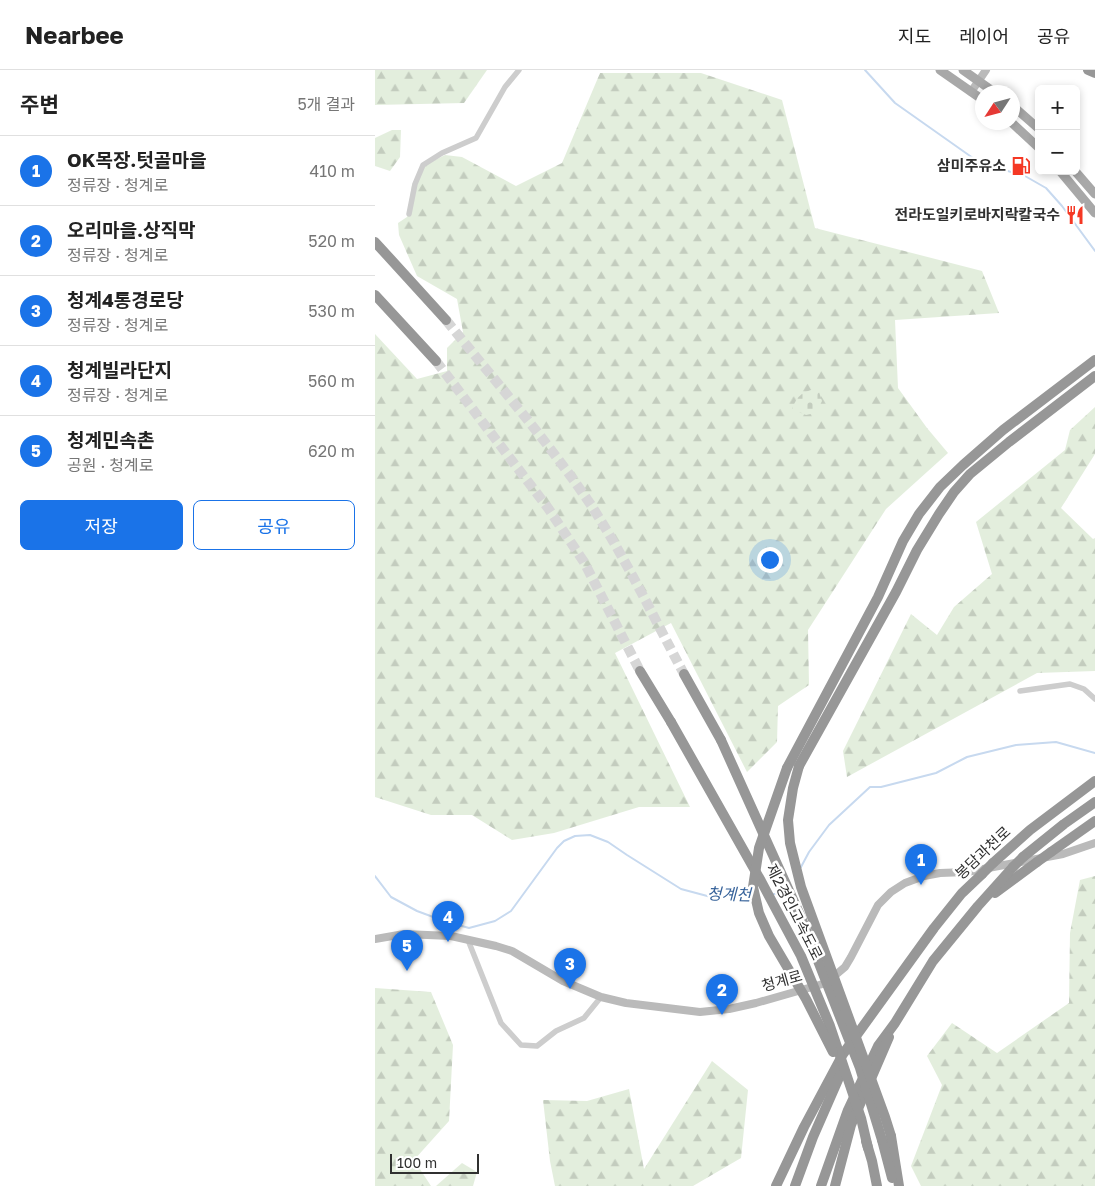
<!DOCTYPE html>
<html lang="ko">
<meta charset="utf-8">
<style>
:root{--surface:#fff;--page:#f2f2f2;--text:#222;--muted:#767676;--line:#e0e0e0;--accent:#1a73e8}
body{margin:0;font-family:"Golos Text","Noto Sans KR",sans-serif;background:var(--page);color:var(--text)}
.controls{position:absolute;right:15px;top:15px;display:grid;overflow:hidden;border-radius:8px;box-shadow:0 2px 8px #0003}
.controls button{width:45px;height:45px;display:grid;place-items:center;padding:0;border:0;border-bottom:1px solid var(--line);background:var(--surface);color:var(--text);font:25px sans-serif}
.compass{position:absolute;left:600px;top:15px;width:45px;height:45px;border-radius:50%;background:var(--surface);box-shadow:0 2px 8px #0003;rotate:234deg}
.scale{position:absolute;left:15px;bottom:12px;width:89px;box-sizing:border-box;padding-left:5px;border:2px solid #303030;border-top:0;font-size:14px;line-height:18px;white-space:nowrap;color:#303030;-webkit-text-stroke:4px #fff;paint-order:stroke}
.you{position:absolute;left:394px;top:489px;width:18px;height:18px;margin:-12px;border:4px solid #fff;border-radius:50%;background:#1a73e8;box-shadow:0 0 0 8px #1a73e833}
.badge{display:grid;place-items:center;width:32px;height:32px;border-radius:50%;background:var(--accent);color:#fff;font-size:16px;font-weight:700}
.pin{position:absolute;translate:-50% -41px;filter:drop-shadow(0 1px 2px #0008)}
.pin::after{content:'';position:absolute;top:26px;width:18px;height:15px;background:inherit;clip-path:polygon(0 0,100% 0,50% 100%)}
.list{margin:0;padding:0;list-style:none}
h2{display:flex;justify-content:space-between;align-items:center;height:65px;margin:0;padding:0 20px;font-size:21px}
h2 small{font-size:16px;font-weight:400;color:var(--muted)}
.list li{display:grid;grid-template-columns:32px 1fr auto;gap:15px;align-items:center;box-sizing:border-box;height:70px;padding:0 20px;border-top:1px solid var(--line)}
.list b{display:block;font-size:19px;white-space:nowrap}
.list p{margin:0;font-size:16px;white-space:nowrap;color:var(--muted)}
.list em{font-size:16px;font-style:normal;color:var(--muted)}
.actions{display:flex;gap:10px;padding:15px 20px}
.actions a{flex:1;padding:11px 0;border:1px solid var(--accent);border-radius:8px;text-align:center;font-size:18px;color:var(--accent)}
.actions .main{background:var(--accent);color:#fff}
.map{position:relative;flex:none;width:720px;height:1116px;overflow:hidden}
header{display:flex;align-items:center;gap:30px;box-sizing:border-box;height:70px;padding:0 25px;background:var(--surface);border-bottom:1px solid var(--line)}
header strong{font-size:24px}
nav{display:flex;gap:28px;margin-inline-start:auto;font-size:18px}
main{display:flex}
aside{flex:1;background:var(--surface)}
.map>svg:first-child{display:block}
.forest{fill:url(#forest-firs)}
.cemetery{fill:url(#cemetery-stones)}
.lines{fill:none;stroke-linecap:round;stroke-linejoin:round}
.stream{stroke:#c7d9ef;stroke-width:2}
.highway-tunnel{stroke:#d6d6d6;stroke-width:10;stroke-dasharray:10 5;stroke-linecap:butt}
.street{stroke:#cdcdcd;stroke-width:5.5}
.secondary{stroke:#bababa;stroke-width:8}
.primary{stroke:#a8a8a8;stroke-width:9}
.highway{stroke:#979797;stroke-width:10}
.highway-bridge{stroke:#979797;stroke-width:10}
.labels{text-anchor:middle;stroke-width:5;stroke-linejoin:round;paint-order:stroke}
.poi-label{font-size:15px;font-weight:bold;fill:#303030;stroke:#fff;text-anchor:end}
.street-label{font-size:15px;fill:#303030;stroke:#fff}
.water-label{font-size:16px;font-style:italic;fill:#36629a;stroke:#fff}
</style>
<header>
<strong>Nearbee</strong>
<nav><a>지도</a><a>레이어</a><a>공유</a></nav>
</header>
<main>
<aside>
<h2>주변<small>5개 결과</small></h2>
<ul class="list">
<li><span class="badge">1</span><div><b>OK목장.텃골마을</b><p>정류장 · 청계로</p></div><em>410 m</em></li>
<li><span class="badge">2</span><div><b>오리마을.상직막</b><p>정류장 · 청계로</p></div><em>520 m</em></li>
<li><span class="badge">3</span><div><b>청계4통경로당</b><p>정류장 · 청계로</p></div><em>530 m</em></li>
<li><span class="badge">4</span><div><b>청계빌라단지</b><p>정류장 · 청계로</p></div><em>560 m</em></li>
<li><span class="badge">5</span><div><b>청계민속촌</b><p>공원 · 청계로</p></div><em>620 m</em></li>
</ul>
<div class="actions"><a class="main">저장</a><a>공유</a></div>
</aside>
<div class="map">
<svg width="720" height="1116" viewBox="0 0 720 1116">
<defs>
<pattern id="forest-firs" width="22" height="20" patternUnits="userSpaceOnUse" patternTransform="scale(1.25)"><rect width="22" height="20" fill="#e3eedd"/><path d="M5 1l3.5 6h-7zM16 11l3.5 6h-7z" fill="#c3ccbe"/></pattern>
<pattern id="cemetery-stones" width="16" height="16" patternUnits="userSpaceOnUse" patternTransform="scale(1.25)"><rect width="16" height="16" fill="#e3eedd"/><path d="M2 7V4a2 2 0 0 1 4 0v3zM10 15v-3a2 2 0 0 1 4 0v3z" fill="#c3ccbe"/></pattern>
</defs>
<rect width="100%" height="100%" fill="#fff"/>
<!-- forest -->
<g class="forest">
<polygon points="0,0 112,0 89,33 0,35"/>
<polygon points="225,3 326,3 407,30 440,158 607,201 624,243 520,250 523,318 552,358 573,383 511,439 433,560 434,615 403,636 402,672 372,702 296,553 240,583 315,737 264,737 179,763 137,770 97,745 56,745 0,727 0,264 42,309 72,301 72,278 88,262 82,229 42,206 24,165 23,153 32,147 37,115 46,97 70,85 87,87 141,116 187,93"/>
<polygon points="17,60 26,60 25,87 15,101 0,96 0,68"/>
<polygon points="720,337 720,384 686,438 718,469 720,468 720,601 662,603 472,707 468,681 536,544 562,565 579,537 617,504 601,452 690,380 695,360"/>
<polygon points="720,806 720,1116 546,1116 536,1096 567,1015 552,986 577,953 622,983 694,933 695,863 705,810"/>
<polygon points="0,918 56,922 78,975 74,1051 39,1090 56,1116 0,1116"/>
<polygon points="337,991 373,1020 366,1088 318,1116 180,1116 175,1091 168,1030 212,1031 254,1019 269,1099"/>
<polygon points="87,1093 102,1102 98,1116 61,1116"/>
</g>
<!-- cemetery -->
<path class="cemetery" d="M 439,319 L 444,322 L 447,331 L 443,339 L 440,343 L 431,345 L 417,339 C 422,326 426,323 439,319 Z"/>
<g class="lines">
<!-- stream -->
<g class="stream">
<polyline points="490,0 520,33 605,93 650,106 671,118 687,136 720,181"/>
<polyline points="426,797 434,782 454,755 495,717 506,717 561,703 592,687 641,675 681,672 720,683"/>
<polyline points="0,806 16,827 42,841 69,851 94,858 120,851 136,841 182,778 189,771 200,766 215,765 233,772 252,785 306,819 336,827 377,825"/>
<polyline points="397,824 406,824 410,819"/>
</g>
<!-- highway-tunnel -->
<g class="highway-tunnel">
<path d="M 71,250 C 120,311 172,370 216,435 C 251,489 279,548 309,604"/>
<polyline points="61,291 173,438 209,492 265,601"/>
</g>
<!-- street -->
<g class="street">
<polyline points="34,144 40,114 48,95 67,83 101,68 130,17 144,0"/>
<polyline points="645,621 695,614 709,619 720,629"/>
<polyline points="93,870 126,953 146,975 162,976 181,961 209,948 226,927"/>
</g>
<!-- secondary -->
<g class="secondary">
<polyline points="596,22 611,0"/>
<polyline points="0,869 29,864 76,866 121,876 137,881 188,911 226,927 251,933 325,942 354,939 381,933 451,913 470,897 476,887 503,835 516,822 530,813 549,806 565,803 592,802 688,784 720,773"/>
</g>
<!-- primary -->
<g class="primary">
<polyline points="565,0 608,30"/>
<polyline points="588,0 619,22"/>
<polyline points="638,36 664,59"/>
<polyline points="636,52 664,78"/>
<polyline points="685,101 720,143"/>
<polyline points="700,101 720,124"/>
</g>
<!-- highway -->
<g class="highway">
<polyline points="713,0 720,3"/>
<polyline points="0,172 71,250"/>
<polyline points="0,225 61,291"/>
<polyline points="265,601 296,652"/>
<polyline points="309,604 346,670"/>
<polyline points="424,696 521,522 542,480 564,444 579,422 595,404 634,372 720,306"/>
<polyline points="412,698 503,527 528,471 544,444 565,417 588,395 628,360 720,290"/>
<polyline points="676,782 720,751"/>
<polyline points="648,787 689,754 720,732"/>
<polyline points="618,793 655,760 720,711"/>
<polyline points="620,823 662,792"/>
<polyline points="516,1066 524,1116"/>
<polyline points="507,1070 517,1108"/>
<polyline points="491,1071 497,1091 502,1116"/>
<polyline points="401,1116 429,1057 468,984 559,858 587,823 607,804"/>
<polyline points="420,1116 438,1067 466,1003"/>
<polyline points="446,1116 473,1040 503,976 520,953 558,891 603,836 638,797"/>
<polyline points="460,1116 476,1055 514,967"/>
</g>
<!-- highway-bridge -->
<g class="highway-bridge">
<polyline points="296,652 386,811 426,886 455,956 486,1048 493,1078"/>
<polyline points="346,670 425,845 485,998 507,1070"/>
<polyline points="424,696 418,718 413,750 415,773 426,817 510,1047 516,1066"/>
<polyline points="412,698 384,778 378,817 384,843 394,866 431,929 458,982"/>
<polyline points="662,792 676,782"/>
<polyline points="638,797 648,787"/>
<polyline points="607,804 618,793"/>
</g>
</g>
<!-- icons -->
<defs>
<g id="fuel-bare" transform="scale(1.5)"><path d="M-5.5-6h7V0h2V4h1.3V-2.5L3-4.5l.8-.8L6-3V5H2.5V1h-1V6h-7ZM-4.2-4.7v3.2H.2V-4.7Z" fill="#f53824" stroke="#fff" stroke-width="2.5" paint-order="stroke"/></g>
<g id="restaurant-bare" transform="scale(1.5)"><path d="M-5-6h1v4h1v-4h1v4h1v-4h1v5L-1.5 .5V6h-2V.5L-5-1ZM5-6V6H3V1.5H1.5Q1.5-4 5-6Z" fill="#f53824" stroke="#fff" stroke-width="2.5" paint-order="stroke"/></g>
</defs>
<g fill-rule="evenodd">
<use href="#fuel-bare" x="646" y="96"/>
<use href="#restaurant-bare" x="700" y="145"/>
</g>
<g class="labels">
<!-- poi labels -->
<g class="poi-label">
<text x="631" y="101">삼미주유소</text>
<text x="685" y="150">전라도일키로바지락칼국수</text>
</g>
<!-- street labels -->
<g class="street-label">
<text transform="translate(608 783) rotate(-43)" y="5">봉담과천로</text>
<text transform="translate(419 842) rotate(63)" y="5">제2경인고속도로</text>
<text transform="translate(407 911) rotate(-16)" y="5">청계로</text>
</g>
<!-- water labels -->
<g class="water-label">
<text transform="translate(354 824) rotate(1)" y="6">청계천</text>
</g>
</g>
</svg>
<div class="controls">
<button>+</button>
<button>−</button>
</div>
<svg class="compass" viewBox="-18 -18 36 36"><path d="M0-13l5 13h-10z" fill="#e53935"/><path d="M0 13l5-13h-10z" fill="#767676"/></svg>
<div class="scale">100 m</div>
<div class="you"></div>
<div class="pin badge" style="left:546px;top:815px">1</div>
<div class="pin badge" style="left:347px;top:945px">2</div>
<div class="pin badge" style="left:195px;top:919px">3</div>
<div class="pin badge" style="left:73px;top:872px">4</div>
<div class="pin badge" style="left:32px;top:901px">5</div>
</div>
</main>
